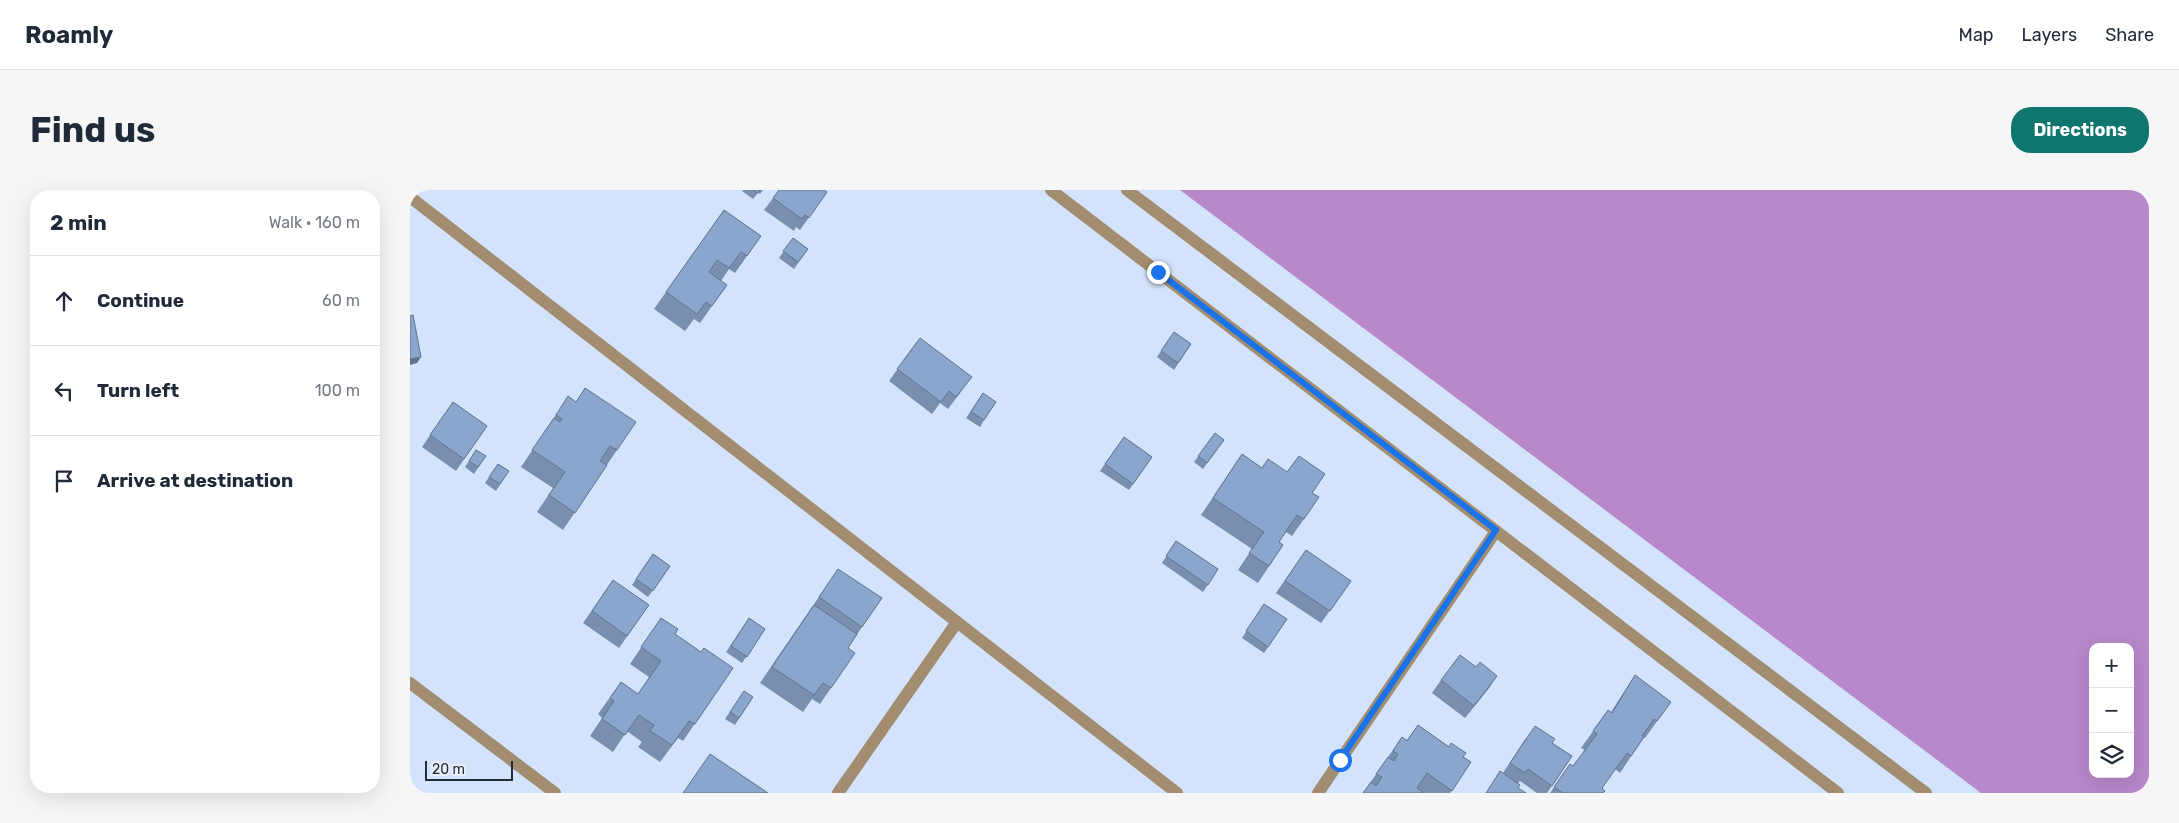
<!DOCTYPE html>
<meta charset="utf-8">
<style>
:root{--surface:#fff;--page:#f6f6f7;--text:#1f2937;--muted:#747a83;--line:#e0e1e3;--accent:#0f766e}
body{margin:0;font-family:Rubik,sans-serif;background:var(--page);color:var(--text)}
.controls{position:absolute;right:15px;bottom:15px;display:grid;overflow:hidden;border-radius:10px;box-shadow:0 5px 20px #0002}
.controls button{width:45px;height:45px;display:grid;place-items:center;padding:0;border:0;border-bottom:1px solid var(--line);background:var(--surface);color:var(--text);font:25px sans-serif}
.scale{position:absolute;left:15px;bottom:12px;width:88px;box-sizing:border-box;padding-left:5px;border:2px solid #222d3c;border-top:0;font-size:14px;line-height:18px;white-space:nowrap;color:#222d3c;-webkit-text-stroke:4px #eaeff8;paint-order:stroke}
.stop{position:absolute;width:15px;height:15px;margin:-11px;border:4px solid #1a73e8;border-radius:50%;background:#fff}
.stop.end{background:#1a73e8;border-color:#fff;box-shadow:0 1px 5px #0008}
.list{margin:0;padding:0;list-style:none}
h2{display:flex;justify-content:space-between;align-items:center;height:65px;margin:0;padding:0 20px;font-size:21px}
h2 small{font-size:16px;font-weight:400;color:var(--muted)}
.list li{display:grid;grid-template-columns:32px 1fr auto;gap:15px;align-items:center;box-sizing:border-box;height:90px;padding:0 20px;border-top:1px solid var(--line)}
.list b{display:block;font-size:19px;white-space:nowrap}
.list em{font-size:16px;font-style:normal;color:var(--muted)}
.icon{flex:none;width:28px;height:28px;fill:none;stroke:currentColor;stroke-width:2;stroke-linecap:round;stroke-linejoin:round}
.map{position:relative;flex:none;width:1739px;height:603px;overflow:hidden;border-radius:20px}
header{display:flex;align-items:center;gap:30px;box-sizing:border-box;height:70px;padding:0 25px;background:var(--surface);border-bottom:1px solid var(--line)}
header strong{font-size:24px}
nav{display:flex;gap:28px;margin-inline-start:auto;font-size:18px}
.intro{display:flex;align-items:center;justify-content:space-between;box-sizing:border-box;height:120px;padding:0 30px}
h1{margin:0;font-size:35px}
.button{padding:12px 22px;border-radius:20px;background:var(--accent);color:#fff;font-size:18px;font-weight:700}
main{display:flex;gap:30px;padding:0 30px}
aside{flex:1;background:var(--surface);border-radius:20px;box-shadow:0 5px 20px #0002}
.map>svg:first-child{display:block}
.forest{fill:#b888ca;fill-rule:evenodd}
.lines{fill:none;stroke-linecap:round;stroke-linejoin:round}
.minor{stroke:#a28d70;stroke-width:12}
.wall{fill:#788faf}
.shaded-wall{fill:#61748f}
.building{fill:#8ba6cc;stroke:#61748f}
.route{stroke:#1a73e8;stroke-width:6}
</style>
<header>
<strong>Roamly</strong>
<nav><a>Map</a><a>Layers</a><a>Share</a></nav>
</header>
<div class="intro"><h1>Find us</h1><a class="button">Directions</a></div>
<main>
<aside>
<h2>2 min<small>Walk · 160 m</small></h2>
<ul class="list">
<li><svg class="icon" aria-label="ahead" viewBox="0 0 24 24"><path d="M12 20V5M6 11l6-6 6 6"/></svg><div><b>Continue</b></div><em>60 m</em></li>
<li><svg class="icon" aria-label="left" viewBox="0 0 24 24"><path d="M17 20v-9H6M10 6l-5 5 5 5"/></svg><div><b>Turn left</b></div><em>100 m</em></li>
<li><svg class="icon" aria-label="arrive" viewBox="0 0 24 24"><path d="M6 21V4h12l-3 4 3 4H6"/></svg><div><b>Arrive at destination</b></div></li>
</ul>
</aside>
<div class="map">
<svg width="1739" height="603" viewBox="0 0 1739 603">
<rect width="100%" height="100%" fill="#d2e3fb"/>
<!-- forest -->
<path class="forest" d="M 770,0 L 1739,0 L 1739,603 L 1571,603 ZM 1683,457 L 1720,457 L 1720,584 L 1683,584 Z"/>
<g class="lines">
<!-- minor -->
<g class="minor">
<polyline points="641,0 1428,603"/>
<polyline points="717,0 1516,603"/>
<polyline points="0,7 767,603"/>
<polyline points="0,493 145,603"/>
<polyline points="428,603 547,432"/>
<polyline points="908,603 1086,341"/>
</g>
</g>
<!-- wall -->
<g class="wall">
<polygon points="333,0 353,0 350,4 348,3 343,9 332,1"/>
<polygon points="369,0 417,2 390,40 386,37 384,41 354,20"/>
<polygon points="314,20 351,46 325,83 319,79 311,91 317,95 290,133 284,129 275,141 244,119"/>
<polygon points="383,48 398,59 384,79 369,68"/>
<polygon points="764,142 781,154 764,180 747,167"/>
<polygon points="510,148 553,199 538,219 530,213 522,224 479,191"/>
<polygon points="573,203 574,230 570,237 556,228"/>
<polygon points="43,212 77,236 46,281 12,257"/>
<polygon points="147,223 207,260 153,340 127,322 143,298 111,277"/>
<polygon points="805,243 814,250 793,279 784,272"/>
<polygon points="714,247 742,267 719,300 690,281"/>
<polygon points="66,260 76,266 64,284 55,277"/>
<polygon points="832,264 852,278 877,282 889,266 902,303 894,329 882,346 876,342 869,352 873,355 848,393 828,380 842,359 791,325"/>
<polygon points="88,274 99,281 86,301 75,293"/>
<polygon points="766,351 808,379 793,402 752,373"/>
<polygon points="896,360 941,391 911,433 866,403"/>
<polygon points="243,364 260,376 238,407 222,395"/>
<polygon points="428,379 452,437 438,458 421,498 410,514 402,509 393,522 350,493"/>
<polygon points="203,390 239,415 209,458 173,433"/>
<polygon points="854,414 877,429 854,463 832,448"/>
<polygon points="251,428 265,444 291,462 323,478 273,551 268,548 250,572 228,557 232,552 217,541 203,562 180,546 192,528 188,524 211,492 228,504 239,487 220,474"/>
<polygon points="339,428 355,439 332,473 316,462"/>
<polygon points="1066,477 1087,486 1055,528 1022,503 1031,490"/>
<polygon points="1225,485 1261,512 1235,548 1234,547 1210,583 1205,579 1192,598 1193,603 1140,603 1160,574 1163,576 1175,560 1171,558 1198,520 1201,522"/>
<polygon points="334,501 343,507 325,535 315,529"/>
<polygon points="1008,535 1061,572 1040,603 953,603 992,547 997,550"/>
<polygon points="1116,548 1142,553 1162,566 1137,603 1127,603 1110,591 1108,593 1076,603 1093,583"/>
</g>
<!-- shaded-wall -->
<g class="shaded-wall">
<polygon points="11,167 7,173 0,175 0,169"/>
<polygon points="1087,486 1079,498 1055,528 1064,516"/>
</g>
<!-- building -->
<g class="building">
<polygon points="343,0 350,0 347,3"/>
<polygon points="369,0 414,0 417,2 399,28 395,25 392,29 363,8"/>
<polygon points="314,20 351,46 337,66 331,62 319,78 307,70 299,82 317,95 302,116 296,112 287,124 256,102"/>
<polygon points="383,48 398,59 388,72 373,61"/>
<polygon points="3,125 11,167 0,169 0,126"/>
<polygon points="764,142 781,154 768,173 751,161"/>
<polygon points="510,148 562,187 546,207 539,201 531,212 487,179"/>
<polygon points="175,198 226,232 207,260 200,256 190,271 197,275 165,323 139,305 155,282 122,260 144,228 150,232 152,229 146,225 158,206 166,212"/>
<polygon points="573,203 586,212 574,230 561,222"/>
<polygon points="43,212 77,236 54,269 20,245"/>
<polygon points="805,243 814,250 797,273 788,266"/>
<polygon points="714,247 742,267 723,294 695,274"/>
<polygon points="66,260 76,266 68,277 59,271"/>
<polygon points="832,264 852,278 858,269 877,282 889,266 915,284 902,303 909,307 894,329 887,325 869,352 873,355 859,376 839,363 854,342 803,308"/>
<polygon points="88,274 99,281 90,294 79,287"/>
<polygon points="766,351 808,379 798,395 756,366"/>
<polygon points="896,360 941,391 920,421 875,391"/>
<polygon points="243,364 260,376 243,401 226,389"/>
<polygon points="428,379 472,408 452,437 409,407"/>
<polygon points="203,390 239,415 217,446 182,421"/>
<polygon points="854,414 877,429 858,457 836,441"/>
<polygon points="404,415 447,444 438,458 445,463 421,498 413,493 404,505 362,477"/>
<polygon points="251,428 268,439 265,444 291,462 294,458 323,478 285,534 279,531 262,555 240,541 244,535 229,525 215,545 192,529 204,511 200,508 211,492 228,504 251,471 231,457"/>
<polygon points="339,428 355,439 337,467 321,456"/>
<polygon points="1050,465 1066,477 1070,472 1087,486 1064,516 1031,490"/>
<polygon points="1225,485 1261,512 1247,531 1244,529 1232,546 1234,547 1221,566 1217,563 1192,598 1195,601 1193,603 1153,603 1144,597 1160,574 1163,576 1187,544 1183,541 1198,520 1202,523"/>
<polygon points="334,501 343,507 329,528 320,522"/>
<polygon points="1008,535 1039,557 1041,553 1056,563 1053,567 1061,572 1042,601 1017,583 1007,598 1014,603 953,603 961,592 966,596 972,587 966,584 978,567 984,571 988,564 983,561 992,547 997,551"/>
<polygon points="1125,536 1145,549 1142,553 1162,566 1142,596 1118,579 1115,583 1100,573"/>
<polygon points="300,564 358,603 273,603"/>
<polygon points="1090,581 1110,595 1108,598 1116,603 1076,603"/>
</g>
<g class="lines">
<!-- route -->
<polyline class="route" points="748,82 1086,340 930,570"/>
</g>
</svg>
<div class="controls">
<button>+</button>
<button>−</button>
<button><svg class="icon" aria-label="layers" viewBox="0 0 24 24"><path d="M12 4l9 5-9 5-9-5zM3 14l9 5 9-5"/></svg></button>
</div>
<div class="scale">20 m</div>
<div class="stop" style="left:930px;top:570px"></div>
<div class="stop end" style="left:748px;top:82px"></div>
</div>
</main>
